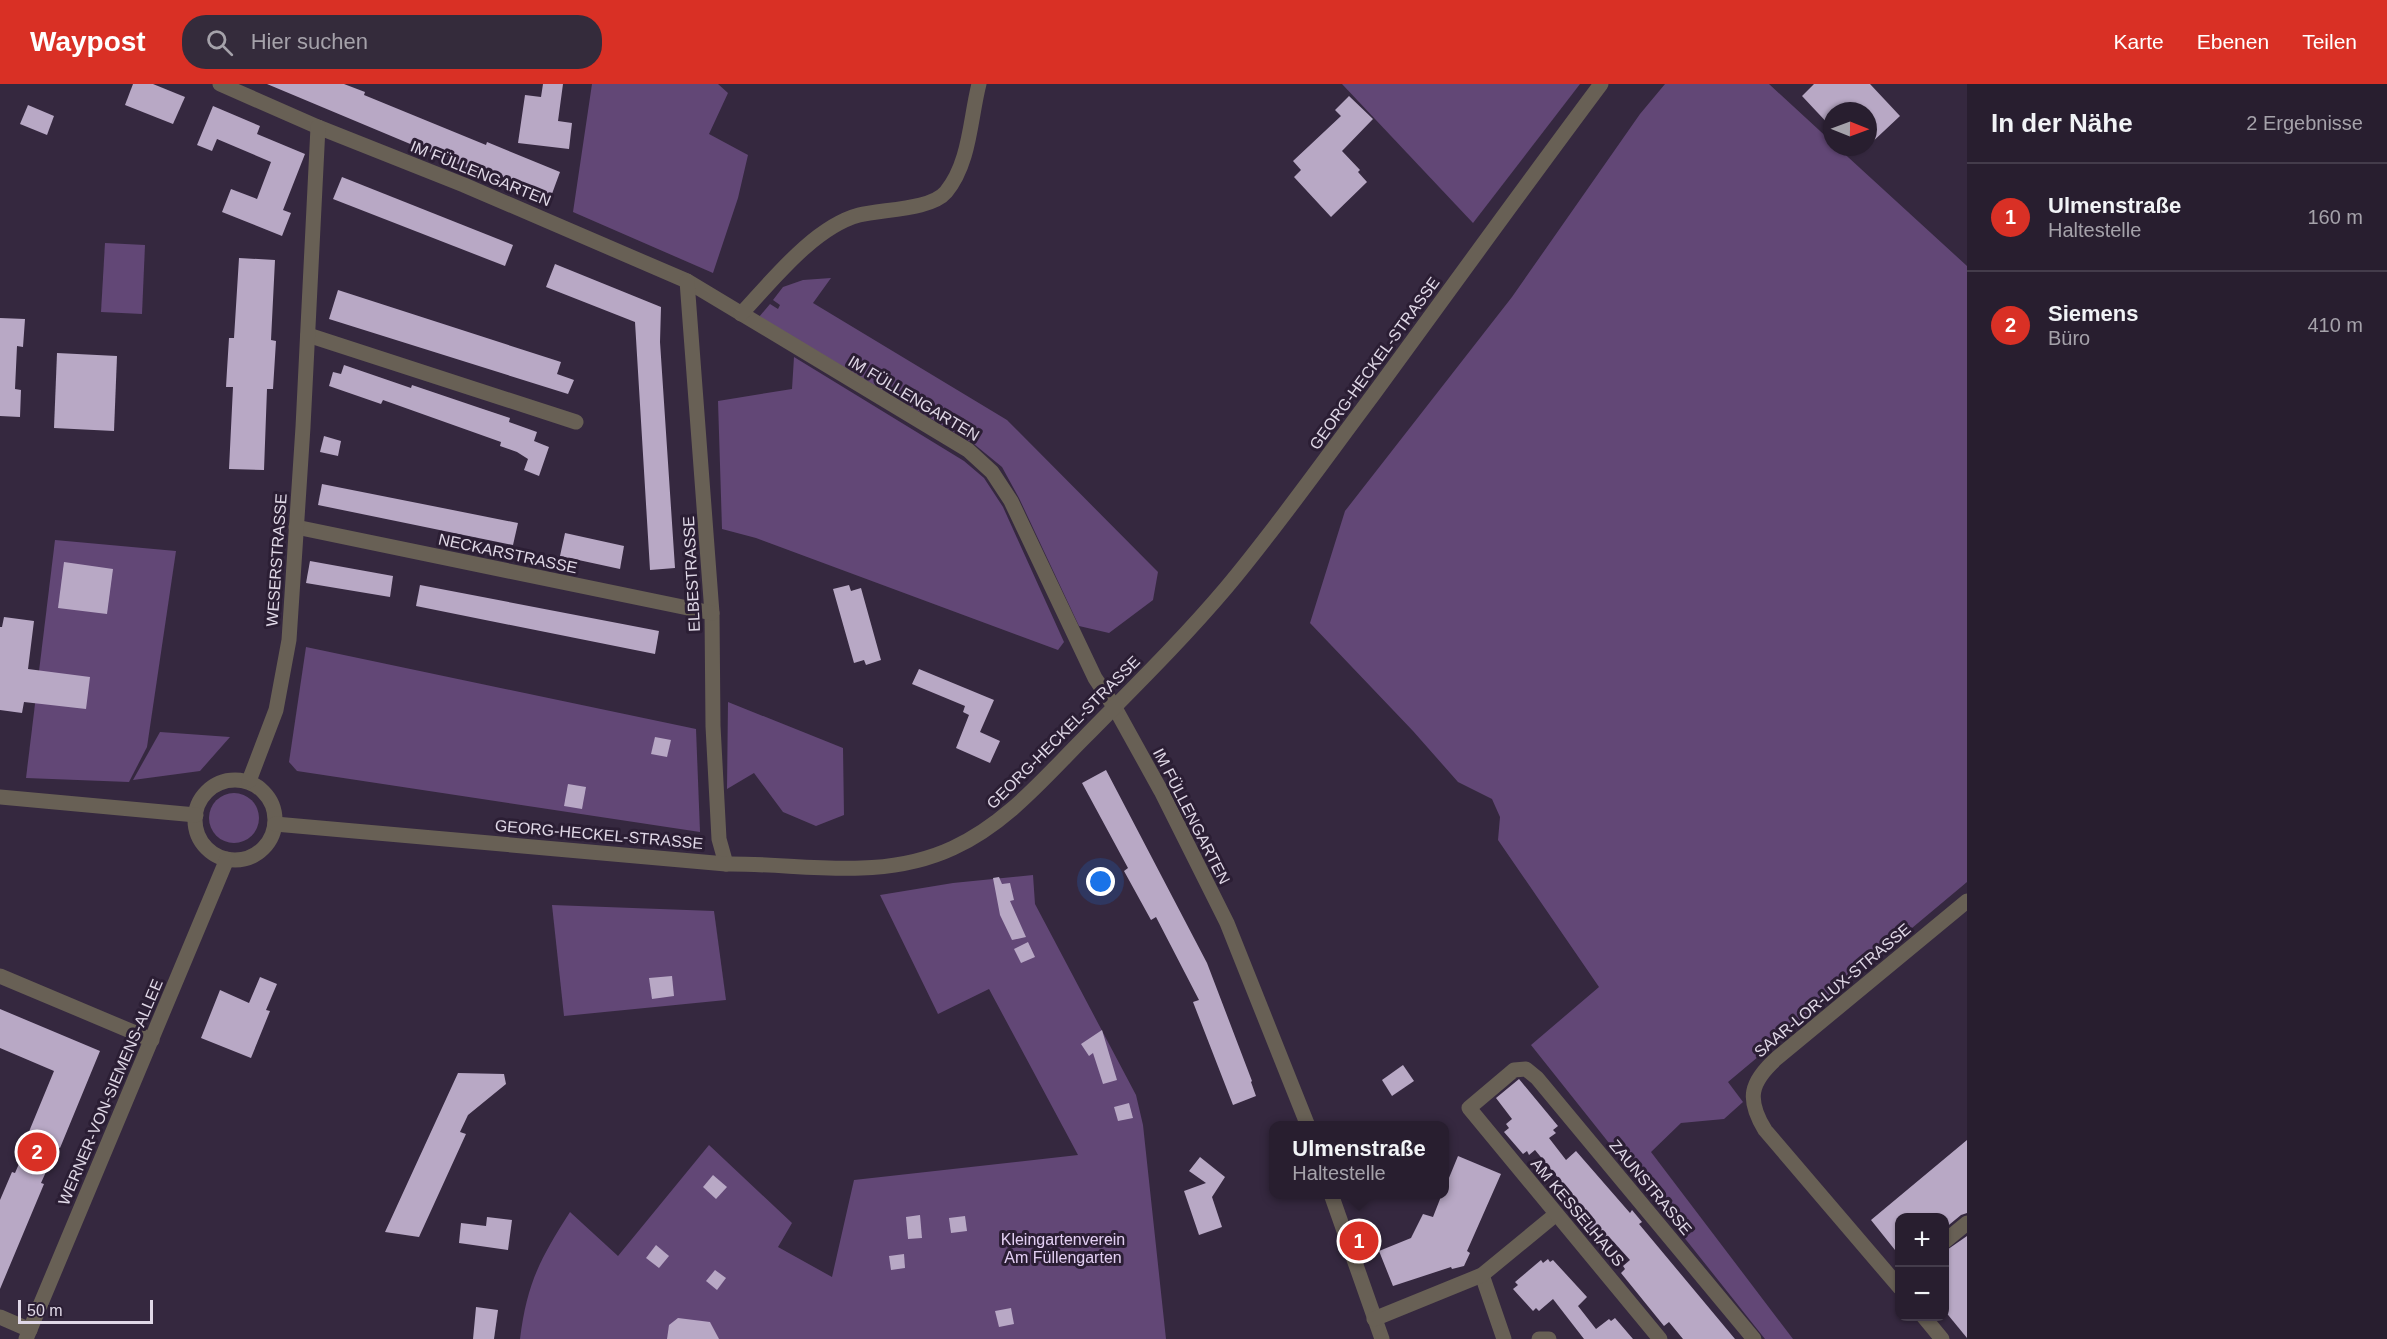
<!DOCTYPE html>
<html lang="de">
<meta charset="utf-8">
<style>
:root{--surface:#281e2f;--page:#342b3b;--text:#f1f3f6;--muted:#a5a2aa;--line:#443c4b;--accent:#d93025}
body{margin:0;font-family:Arial,sans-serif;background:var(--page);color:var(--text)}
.controls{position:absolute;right:18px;bottom:18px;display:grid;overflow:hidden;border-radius:12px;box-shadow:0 2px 4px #0004}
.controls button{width:54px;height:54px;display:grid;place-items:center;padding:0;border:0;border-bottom:2px solid var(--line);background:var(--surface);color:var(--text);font:30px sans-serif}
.compass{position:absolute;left:1823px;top:18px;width:54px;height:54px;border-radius:50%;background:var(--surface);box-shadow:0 2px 4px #0004;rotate:91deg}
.scale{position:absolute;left:18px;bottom:15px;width:135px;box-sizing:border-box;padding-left:6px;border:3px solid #e0d8e7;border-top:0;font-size:16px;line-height:21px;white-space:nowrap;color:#e0d8e7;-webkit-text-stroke:4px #2b1e34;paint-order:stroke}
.you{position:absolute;left:1101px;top:798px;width:21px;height:21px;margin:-15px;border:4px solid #fff;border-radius:50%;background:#1a73e8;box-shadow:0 0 0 9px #1a73e833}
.badge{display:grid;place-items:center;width:39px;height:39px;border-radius:50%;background:var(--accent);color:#fff;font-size:20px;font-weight:700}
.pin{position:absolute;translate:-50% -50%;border:3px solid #fff;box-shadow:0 2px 6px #0006}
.popup{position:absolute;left:1269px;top:1037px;width:180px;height:78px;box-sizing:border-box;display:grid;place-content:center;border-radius:12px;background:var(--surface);filter:drop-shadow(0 2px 4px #0005);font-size:20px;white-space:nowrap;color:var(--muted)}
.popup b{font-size:22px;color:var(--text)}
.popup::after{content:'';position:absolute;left:50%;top:100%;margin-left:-12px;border:12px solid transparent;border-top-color:var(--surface)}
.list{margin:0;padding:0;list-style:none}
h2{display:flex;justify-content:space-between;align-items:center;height:78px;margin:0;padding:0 24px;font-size:26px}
h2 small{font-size:20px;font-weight:400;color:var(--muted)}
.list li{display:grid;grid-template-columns:39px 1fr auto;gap:18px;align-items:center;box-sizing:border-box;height:108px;padding:0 24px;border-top:2px solid var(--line)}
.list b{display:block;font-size:22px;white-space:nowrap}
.list p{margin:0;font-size:20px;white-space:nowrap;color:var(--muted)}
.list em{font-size:20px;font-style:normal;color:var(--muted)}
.icon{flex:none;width:33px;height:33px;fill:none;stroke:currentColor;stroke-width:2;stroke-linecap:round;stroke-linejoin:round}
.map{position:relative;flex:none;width:1967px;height:1255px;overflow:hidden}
header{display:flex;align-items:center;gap:36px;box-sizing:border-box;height:84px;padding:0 30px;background:var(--accent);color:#fff}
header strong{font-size:28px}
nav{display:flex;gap:33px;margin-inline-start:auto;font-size:21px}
.search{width:420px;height:54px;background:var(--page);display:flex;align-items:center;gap:15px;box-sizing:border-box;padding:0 21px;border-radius:24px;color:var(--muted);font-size:22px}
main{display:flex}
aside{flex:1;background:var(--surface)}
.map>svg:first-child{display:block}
.green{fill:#624776}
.building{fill:#b8a8c5}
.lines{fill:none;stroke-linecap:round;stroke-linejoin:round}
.minor{stroke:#686055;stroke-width:15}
.labels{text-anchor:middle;stroke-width:6;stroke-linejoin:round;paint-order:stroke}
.street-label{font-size:16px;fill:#e0d8e7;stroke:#2b1e34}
.park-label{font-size:16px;fill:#e3cff3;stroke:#2b1e34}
</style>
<header>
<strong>Waypost</strong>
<div class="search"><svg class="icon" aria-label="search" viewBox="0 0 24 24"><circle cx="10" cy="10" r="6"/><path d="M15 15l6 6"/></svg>Hier suchen</div>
<nav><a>Karte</a><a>Ebenen</a><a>Teilen</a></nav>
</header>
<main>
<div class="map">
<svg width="1967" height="1255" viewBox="0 0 1967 1255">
<rect width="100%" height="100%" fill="#35283f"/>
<!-- green -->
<g class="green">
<polygon points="592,0 718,0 728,9 709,50 748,71 738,114 713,189 573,128"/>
<polygon points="1342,0 1580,0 1473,139"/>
<polygon points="1665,0 1769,0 1832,58 1832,63 1837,63 1967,182 1967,798 1728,998 1743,1018 1724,1035 1681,1039 1651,1068 1793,1255 1765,1255 1531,961 1599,903 1498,756 1500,733 1492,715 1458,698 1413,647 1310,539 1345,427 1512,213 1640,30"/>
<polygon points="105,159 145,161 142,230 101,228"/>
<polygon points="831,194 813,219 1007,336 1158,488 1153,516 1109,549 1079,542 1019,414 1002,383 974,360 759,233 770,220 778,225 780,221 773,216 783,203 803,196"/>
<polygon points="794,273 964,377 984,394 1003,423 1064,558 1058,566 756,454 722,445 718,317 792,305"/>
<polygon points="55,456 176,467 147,663 129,698 26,694"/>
<polygon points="306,563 696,645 700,748 297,687 289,678"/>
<polygon points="728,618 843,664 844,731 816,742 783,728 754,689 727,705"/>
<polygon points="160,648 230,653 200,687 133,696"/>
<circle cx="234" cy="734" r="25"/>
<path d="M 1033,791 L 1035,820 L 1136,1011 L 1143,1041 L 1166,1255 L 520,1255 C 527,1199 540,1175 570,1128 L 618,1172 L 709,1061 L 792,1139 L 778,1163 L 832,1193 L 854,1096 L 1078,1071 L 989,905 L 938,930 L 880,811 L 953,799 Z"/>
<polygon points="552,821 714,827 726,916 564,932"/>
</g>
<!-- building -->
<g class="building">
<polygon points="133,0 153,0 185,13 173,40 125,21"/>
<polygon points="267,0 344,0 365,8 364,11 486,61 487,58 560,88 549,118"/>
<polygon points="543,0 563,0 558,37 572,39 569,65 518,59 525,11 541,13"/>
<polygon points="1814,0 1870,0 1900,32 1868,62 1868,27 1832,27 1832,44 1802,12"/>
<polygon points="1349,12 1373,35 1342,67 1360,86 1358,88 1367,98 1331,133 1294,93 1301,86 1293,77 1341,32 1335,26"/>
<polygon points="28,21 54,32 47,51 20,40"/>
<polygon points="213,22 260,42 257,50 305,70 283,126 291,129 282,152 222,128 231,105 257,115 271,78 217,55 212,67 197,61"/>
<polygon points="342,93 513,161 505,182 333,115"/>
<polygon points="239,174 275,176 271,256 276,257 273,305 267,305 264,386 229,385 233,303 226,303 227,286 229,254 234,254"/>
<polygon points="555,180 661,223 660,258 675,484 650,486 635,238 546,203"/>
<polygon points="338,206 561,278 557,290 574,296 568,310 329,235"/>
<polygon points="0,234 25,235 23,263 17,262 15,305 21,306 20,333 0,332"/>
<polygon points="57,269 117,272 114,347 54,344"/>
<polygon points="344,281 411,304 412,301 480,324 510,334 509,338 537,348 534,357 549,363 539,392 524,386 528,375 517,368 500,362 501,358 383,316 381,320 329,302 333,288 341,290"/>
<polygon points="324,352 341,357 338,372 320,368"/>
<polygon points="322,400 518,439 513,461 318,421"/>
<polygon points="565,449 624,462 620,485 560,472"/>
<polygon points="310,477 393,492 390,513 306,499"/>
<polygon points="64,478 113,485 107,530 58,524"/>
<polygon points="420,501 659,547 655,570 416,522"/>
<polygon points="849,501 851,507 861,504 881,576 866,581 864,576 854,579 833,505"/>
<polygon points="4,533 34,537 28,585 90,593 86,625 24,618 22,629 0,626 0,543 2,543"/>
<polygon points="919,585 994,616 980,648 1000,657 990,679 956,664 969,631 963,628 965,622 912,600"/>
<polygon points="655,653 671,656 667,673 651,670"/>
<polygon points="1106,686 1207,879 1252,997 1251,998 1256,1012 1233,1021 1193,918 1199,916 1156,833 1151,836 1124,787 1128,784 1082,699"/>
<polygon points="568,700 586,703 582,725 564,722"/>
<polygon points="999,793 1002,800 1010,799 1014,816 1010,817 1026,853 1012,856 1000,831 993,794"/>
<polygon points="1028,858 1035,873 1021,879 1014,865"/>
<polygon points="672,892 674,912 652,915 649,894"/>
<polygon points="260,893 277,900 266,926 270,927 251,974 201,954 220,906 249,919"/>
<polygon points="0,925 100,967 60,1064 57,1063 41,1099 44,1100 0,1205 0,1116 12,1088 15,1089 31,1052 28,1050 54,987 0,964"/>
<polygon points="1102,946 1117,996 1103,1000 1093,969 1089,972 1081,960"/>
<polygon points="1403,981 1414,997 1392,1012 1382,996"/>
<polygon points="458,989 504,990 506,1000 468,1031 460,1048 466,1050 419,1153 385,1148"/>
<polygon points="1519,995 1558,1042 1553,1046 1556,1049 1549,1054 1566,1076 1576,1067 1630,1129 1632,1126 1642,1138 1639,1140 1735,1255 1683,1255 1669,1238 1664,1242 1621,1189 1625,1185 1623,1182 1630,1176 1611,1155 1601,1163 1556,1113 1564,1116 1566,1114 1564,1112 1569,1107 1535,1066 1529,1071 1527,1067 1523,1070 1504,1048 1509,1044 1506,1040 1512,1035 1496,1014"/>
<polygon points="1129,1019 1133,1034 1118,1037 1114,1023"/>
<polygon points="1967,1056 1967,1129 1961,1131 1944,1145 1944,1134 1899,1134 1899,1171 1871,1136"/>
<polygon points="1458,1072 1501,1090 1467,1167 1470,1169 1464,1182 1452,1185 1451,1183 1393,1202 1379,1167 1411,1154 1423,1130 1433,1133 1442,1110 1444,1110 1444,1106"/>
<polygon points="1200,1073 1225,1093 1212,1113 1222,1143 1199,1151 1184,1107 1206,1099 1189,1087"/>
<polygon points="713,1091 727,1103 716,1115 703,1103"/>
<polygon points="920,1131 922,1154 908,1155 906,1133"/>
<polygon points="965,1132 967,1147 951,1149 949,1134"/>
<polygon points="487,1133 512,1136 508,1166 459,1159 461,1139 486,1142"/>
<polygon points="1967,1152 1967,1254 1944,1226 1944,1168"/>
<polygon points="656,1161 669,1172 659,1184 646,1174"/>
<polygon points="904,1170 905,1184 891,1186 889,1172"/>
<polygon points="1548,1175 1550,1178 1553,1176 1587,1213 1578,1222 1596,1245 1609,1235 1611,1237 1615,1234 1633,1255 1584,1255 1553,1215 1539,1227 1536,1224 1533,1227 1513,1205 1518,1201 1515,1198 1541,1176 1543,1179"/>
<polygon points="715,1186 726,1194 717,1206 706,1197"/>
<polygon points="476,1223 498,1226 494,1255 473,1255"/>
<polygon points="1011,1224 1014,1240 999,1243 995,1227"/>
<polygon points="678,1234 710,1238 719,1255 667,1255 669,1241"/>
</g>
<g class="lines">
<!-- minor -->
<g class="minor">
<polyline points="220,0 318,43 464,101 687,197 968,366 992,388 1011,417 1095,594 1115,624 1161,707 1227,839 1308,1042"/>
<polyline points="687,197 712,529 713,642 719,755 726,780"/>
<path d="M 741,230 C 772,197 814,143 859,131 C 882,125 931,126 946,108 C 970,79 970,35 979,0"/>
<polyline points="308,251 576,338"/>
<polyline points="296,443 712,529"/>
<circle cx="235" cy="736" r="40"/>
<polyline points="249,697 276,626 289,556 303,343 318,43"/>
<polyline points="0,713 196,731"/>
<path d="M 275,740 L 726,780 C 803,779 880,798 953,764 C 1007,739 1044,694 1085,653 C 1133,604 1182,556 1226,504 C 1278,442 1325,375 1373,311 C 1449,207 1524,103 1601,0"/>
<polyline points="0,892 152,956"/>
<polyline points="1331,1110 1382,1255"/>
<polyline points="1944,1158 1967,1139"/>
<polyline points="1482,1191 1504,1255"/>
<path d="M 1900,1204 L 1765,1046 C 1746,1015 1750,998 1777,974 L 1967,817"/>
<polyline points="1923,1232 1942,1255"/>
<polyline points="0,1233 30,1246"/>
<polyline points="1374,1235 1482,1191 1555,1131"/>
<polyline points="26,1255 227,775"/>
<polyline points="1539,1255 1549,1255"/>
<polyline points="1660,1255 1469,1024 1514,986 1526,985 1537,994 1754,1255"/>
</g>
</g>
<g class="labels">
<!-- street labels -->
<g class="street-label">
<text transform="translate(481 89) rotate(22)" y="6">IM FÜLLENGARTEN</text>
<text transform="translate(1374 279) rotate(-54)" y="6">GEORG-HECKEL-STRASSE</text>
<text transform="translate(914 314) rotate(31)" y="6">IM FÜLLENGARTEN</text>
<text transform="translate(508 469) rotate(12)" y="6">NECKARSTRASSE</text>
<text transform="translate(276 476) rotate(-86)" y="6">WESERSTRASSE</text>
<text transform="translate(691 490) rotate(-93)" y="6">ELBESTRASSE</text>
<text transform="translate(1063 648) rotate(-45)" y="6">GEORG-HECKEL-STRASSE</text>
<text transform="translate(1192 732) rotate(63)" y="6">IM FÜLLENGARTEN</text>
<text transform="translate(599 750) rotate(5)" y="6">GEORG-HECKEL-STRASSE</text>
<text transform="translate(1832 906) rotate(-40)" y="6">SAAR-LOR-LUX-STRASSE</text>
<text transform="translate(110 1008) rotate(-67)" y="6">WERNER-VON-SIEMENS-ALLEE</text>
<text transform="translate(1651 1103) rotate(50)" y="6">ZAUNSTRASSE</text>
<text transform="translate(1578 1128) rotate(50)" y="6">AM KESSELHAUS</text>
</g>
<!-- park labels -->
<g class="park-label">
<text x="1063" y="1161">Kleingartenverein<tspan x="1063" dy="18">Am Füllengarten</tspan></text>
</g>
</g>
</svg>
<div class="controls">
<button>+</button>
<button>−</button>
</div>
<svg class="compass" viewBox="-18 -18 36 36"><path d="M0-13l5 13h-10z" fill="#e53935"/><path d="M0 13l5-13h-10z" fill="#a5a2aa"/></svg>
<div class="scale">50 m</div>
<div class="you"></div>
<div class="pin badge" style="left:1359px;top:1157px">1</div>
<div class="popup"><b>Ulmenstraße</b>Haltestelle</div>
<div class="pin badge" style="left:37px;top:1068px">2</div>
</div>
<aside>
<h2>In der Nähe<small>2 Ergebnisse</small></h2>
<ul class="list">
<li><span class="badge">1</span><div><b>Ulmenstraße</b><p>Haltestelle</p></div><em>160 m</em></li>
<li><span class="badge">2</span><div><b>Siemens</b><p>Büro</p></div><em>410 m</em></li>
</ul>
</aside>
</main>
